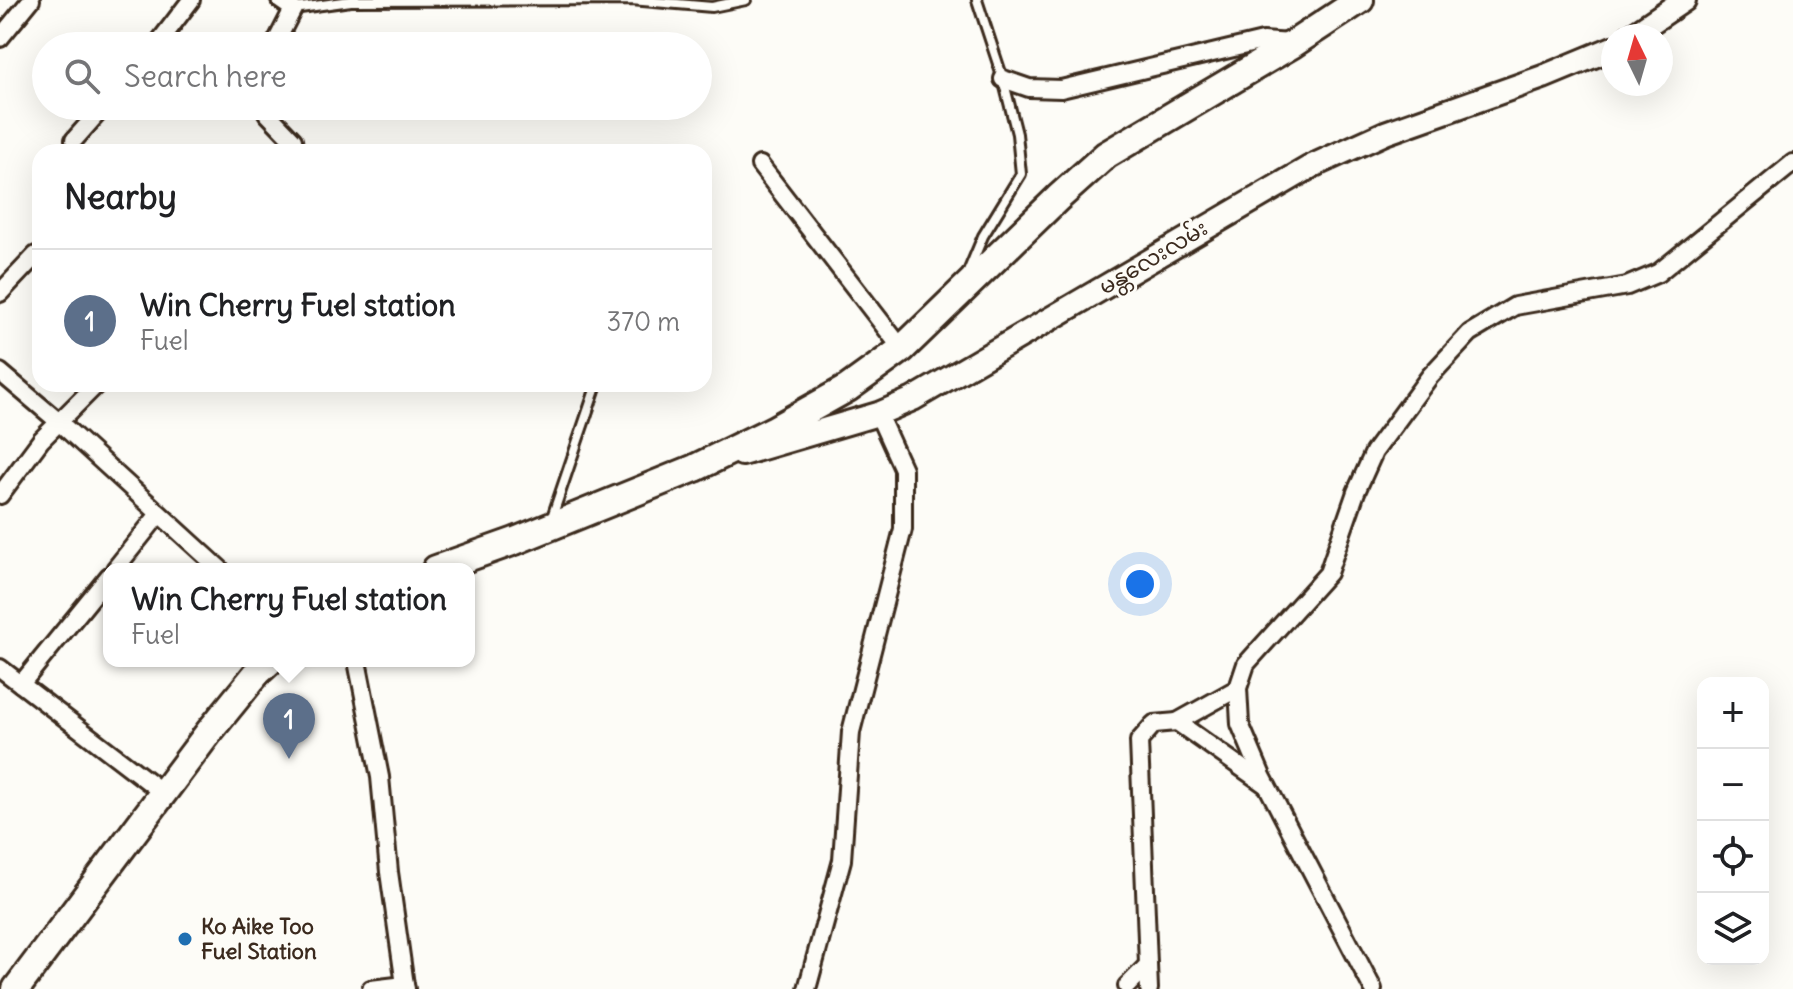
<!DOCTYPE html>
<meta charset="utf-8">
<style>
:root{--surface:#fff;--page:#f2f2f2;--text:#202124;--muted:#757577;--line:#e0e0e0;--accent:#7c3aed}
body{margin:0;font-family:Delius,"Noto Sans Myanmar",sans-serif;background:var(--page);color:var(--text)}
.controls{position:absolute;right:24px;bottom:24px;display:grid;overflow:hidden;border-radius:16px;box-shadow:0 8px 32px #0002}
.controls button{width:72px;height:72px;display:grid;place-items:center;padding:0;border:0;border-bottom:2px solid var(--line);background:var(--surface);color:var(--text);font:40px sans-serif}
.compass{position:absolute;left:1601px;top:24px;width:72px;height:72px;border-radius:50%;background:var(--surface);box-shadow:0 8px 32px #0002;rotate:355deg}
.you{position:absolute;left:1140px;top:584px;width:28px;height:28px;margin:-20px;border:6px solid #fff;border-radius:50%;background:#1a73e8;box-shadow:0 0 0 12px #1a73e833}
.badge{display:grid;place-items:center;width:52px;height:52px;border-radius:50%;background:var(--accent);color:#fff;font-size:26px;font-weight:700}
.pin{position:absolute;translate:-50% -66px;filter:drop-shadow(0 2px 4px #0008)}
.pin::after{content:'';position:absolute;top:42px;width:28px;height:24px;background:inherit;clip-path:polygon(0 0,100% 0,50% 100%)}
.popup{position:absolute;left:103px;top:563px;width:372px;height:104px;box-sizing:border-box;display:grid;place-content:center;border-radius:16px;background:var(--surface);filter:drop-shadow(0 2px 6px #0005);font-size:26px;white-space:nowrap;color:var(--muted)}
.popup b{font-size:30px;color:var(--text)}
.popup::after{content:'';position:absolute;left:50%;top:100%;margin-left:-16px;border:16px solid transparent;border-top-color:var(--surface)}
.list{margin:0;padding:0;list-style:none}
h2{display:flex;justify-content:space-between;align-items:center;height:104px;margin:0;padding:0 32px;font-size:34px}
h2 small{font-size:26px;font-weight:400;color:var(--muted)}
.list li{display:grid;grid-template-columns:52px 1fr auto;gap:24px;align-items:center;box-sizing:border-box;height:144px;padding:0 32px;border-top:2px solid var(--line)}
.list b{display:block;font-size:30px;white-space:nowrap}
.list p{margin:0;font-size:26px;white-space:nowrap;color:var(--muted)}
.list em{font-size:26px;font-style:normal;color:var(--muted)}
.icon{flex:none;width:44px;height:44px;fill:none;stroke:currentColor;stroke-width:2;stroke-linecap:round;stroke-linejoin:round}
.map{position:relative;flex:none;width:1793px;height:989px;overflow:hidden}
.search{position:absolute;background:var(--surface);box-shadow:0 8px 32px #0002;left:32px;top:32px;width:680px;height:88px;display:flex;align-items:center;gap:20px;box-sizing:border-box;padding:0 28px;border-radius:44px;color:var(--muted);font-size:30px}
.panel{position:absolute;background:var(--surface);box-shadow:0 8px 32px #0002;left:32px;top:144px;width:680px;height:248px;border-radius:24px}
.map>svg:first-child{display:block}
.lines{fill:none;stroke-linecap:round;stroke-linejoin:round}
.lane-casing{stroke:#3b2a1e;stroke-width:14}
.street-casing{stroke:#3b2a1e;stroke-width:22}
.secondary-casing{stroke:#3b2a1e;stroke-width:28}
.primary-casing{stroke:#3b2a1e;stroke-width:32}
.lane{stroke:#fdfcf7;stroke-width:8}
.street{stroke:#fdfcf7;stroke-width:16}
.secondary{stroke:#fdfcf7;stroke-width:22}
.primary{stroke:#fdfcf7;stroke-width:26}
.poi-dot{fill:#1f6fb2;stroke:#fdfcf7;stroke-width:3}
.labels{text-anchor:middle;stroke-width:6;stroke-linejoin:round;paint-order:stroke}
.street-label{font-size:22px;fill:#3b2a1e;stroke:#fdfcf7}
.poi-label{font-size:22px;font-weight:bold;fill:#3b2a1e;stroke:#fdfcf7;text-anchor:start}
</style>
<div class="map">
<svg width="1793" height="989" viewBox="0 0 1793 989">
<rect width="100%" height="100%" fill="#fdfcf7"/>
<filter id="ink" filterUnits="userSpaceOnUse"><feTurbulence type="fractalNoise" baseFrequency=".0125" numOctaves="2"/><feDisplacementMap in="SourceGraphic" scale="16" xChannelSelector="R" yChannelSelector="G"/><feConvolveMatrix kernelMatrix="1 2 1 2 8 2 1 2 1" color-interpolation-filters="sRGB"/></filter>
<g filter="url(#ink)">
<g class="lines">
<!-- lane casing -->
<g class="lane-casing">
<g id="lane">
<polyline points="293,9 351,1 631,0 712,7 746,0"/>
<polyline points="968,272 983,236 1021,174 1017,134 1003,79 977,0"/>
<polyline points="551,520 597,384"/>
</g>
</g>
<!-- street casing -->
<g class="street-casing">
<g id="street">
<polyline points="0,38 31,0"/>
<polyline points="156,46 191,0"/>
<polyline points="274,46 293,9 280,0"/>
<polyline points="1003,79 1029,88 1061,89 1263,41 1291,43"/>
<polyline points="267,106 267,113 293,140 295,152"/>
<polyline points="74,140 104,106"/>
<polyline points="760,165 902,349"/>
<polyline points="0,293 36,255"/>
<polyline points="0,372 59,422 220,569"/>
<polyline points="0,495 41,440 97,384"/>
<polyline points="115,569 159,514"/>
<polyline points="357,661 380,777 389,872 405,985"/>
<polyline points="0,668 162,792"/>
<polyline points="21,684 109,576"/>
<polyline points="1177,722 1238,688"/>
<polyline points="1127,986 1148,965"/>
<polyline points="371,989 405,985 406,989"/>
<polyline points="807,989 842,860 851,732 903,529 903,469 878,414"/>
<polyline points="1149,989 1139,741 1154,724 1177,722 1266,785"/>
<polyline points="1373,989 1262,776 1240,724 1238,688 1246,664 1328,573 1356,492 1374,452 1430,376 1470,333 1515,306 1627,286 1658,273 1793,163"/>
</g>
</g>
<!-- secondary casing -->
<g class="secondary-casing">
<g id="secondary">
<polyline points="1631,36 1684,0"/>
<polyline points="742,454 878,414 913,399 1312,166 1385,133 1543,77 1613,48"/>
</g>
</g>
<!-- primary casing -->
<g class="primary-casing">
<g id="primary">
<polyline points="436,569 515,541 695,468 773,430 848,388 902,349 1058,198 1106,155 1293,44 1360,0"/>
<polyline points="16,989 209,732 257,673 270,661"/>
</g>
</g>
<!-- lane -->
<use href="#lane" class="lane"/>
<!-- street -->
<use href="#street" class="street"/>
<!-- secondary -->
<use href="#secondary" class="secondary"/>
<!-- primary -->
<use href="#primary" class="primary"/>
</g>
</g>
<!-- markers -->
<circle class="poi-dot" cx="185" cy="939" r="8"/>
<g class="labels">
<!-- street labels -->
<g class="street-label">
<text transform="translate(1153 257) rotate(-31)" y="8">မန္တလေးလမ်း</text>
</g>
<!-- poi labels -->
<g class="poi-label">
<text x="201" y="934">Ko Aike Too<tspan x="201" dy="25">Fuel Station</tspan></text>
</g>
</g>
</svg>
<div class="controls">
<button>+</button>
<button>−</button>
<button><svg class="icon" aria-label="locate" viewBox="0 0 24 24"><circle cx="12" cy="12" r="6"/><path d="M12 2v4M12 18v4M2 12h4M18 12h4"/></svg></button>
<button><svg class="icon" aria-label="layers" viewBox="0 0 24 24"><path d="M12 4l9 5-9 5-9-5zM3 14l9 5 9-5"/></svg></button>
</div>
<svg class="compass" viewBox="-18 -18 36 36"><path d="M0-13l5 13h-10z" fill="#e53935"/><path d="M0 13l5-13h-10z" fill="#757577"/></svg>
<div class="you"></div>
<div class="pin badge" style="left:289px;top:759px;background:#5c6f8a">1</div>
<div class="popup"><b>Win Cherry Fuel station</b>Fuel</div>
<div class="search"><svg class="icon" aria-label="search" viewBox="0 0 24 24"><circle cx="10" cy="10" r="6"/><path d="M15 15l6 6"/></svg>Search here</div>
<section class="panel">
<h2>Nearby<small></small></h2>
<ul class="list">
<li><span class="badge" style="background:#5c6f8a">1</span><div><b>Win Cherry Fuel station</b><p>Fuel</p></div><em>370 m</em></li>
</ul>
</section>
</div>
